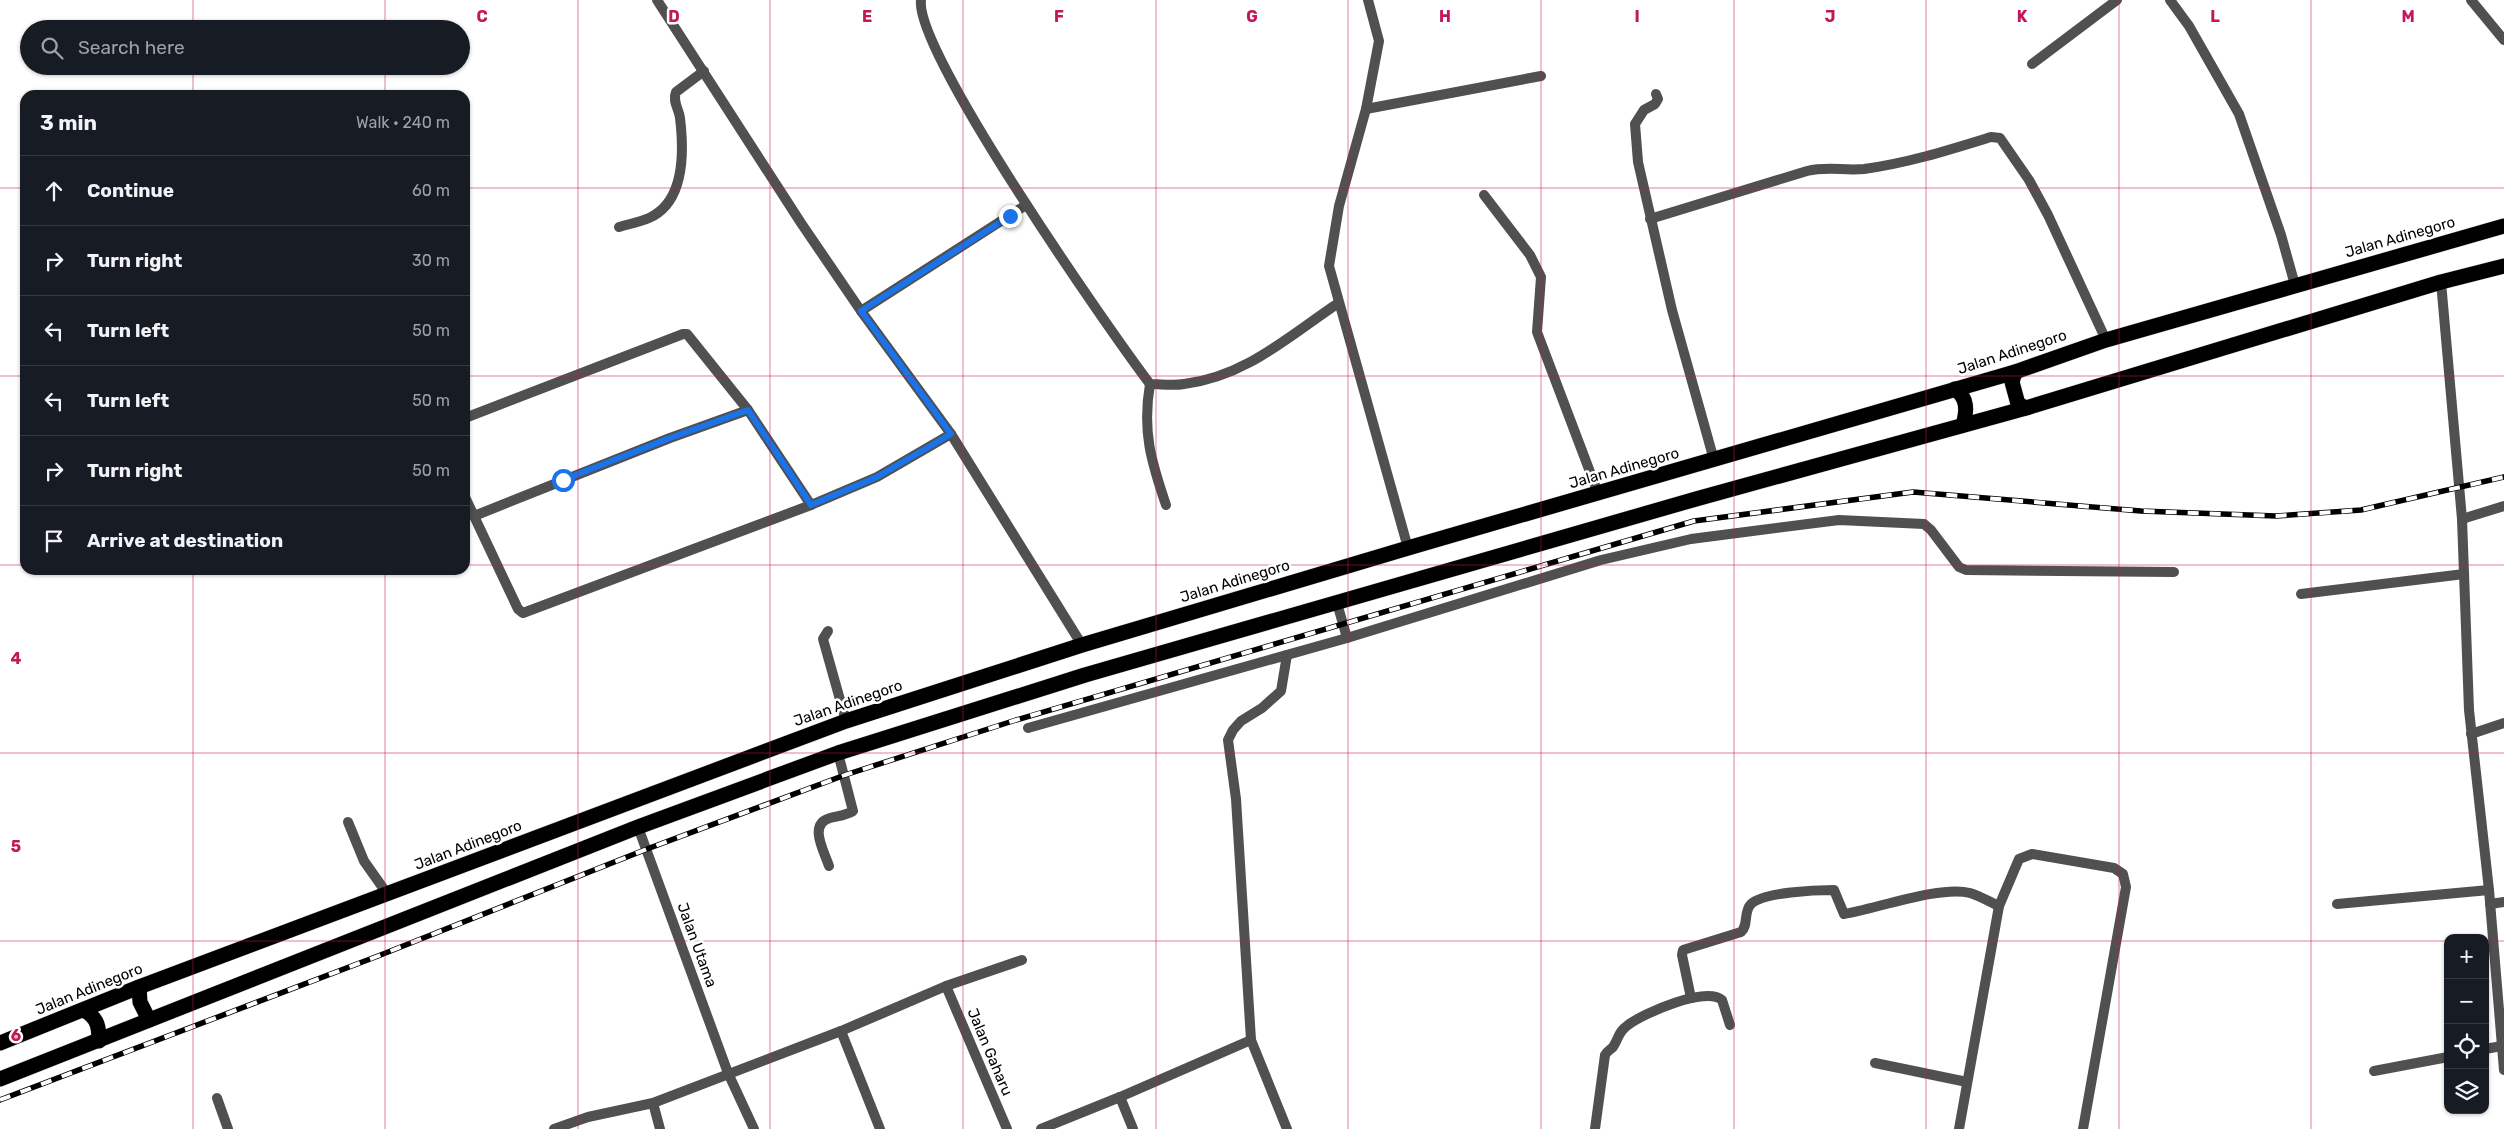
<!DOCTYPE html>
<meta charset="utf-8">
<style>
:root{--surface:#171b24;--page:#242831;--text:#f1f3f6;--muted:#9ea1a6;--line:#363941}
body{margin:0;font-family:Rubik,sans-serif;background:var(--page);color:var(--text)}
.controls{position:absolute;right:15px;bottom:15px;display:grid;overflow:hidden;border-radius:10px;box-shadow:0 1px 4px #0004}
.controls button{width:45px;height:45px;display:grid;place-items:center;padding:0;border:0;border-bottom:1px solid var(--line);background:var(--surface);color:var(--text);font:25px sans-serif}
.stop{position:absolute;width:15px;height:15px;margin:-11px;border:4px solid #1a73e8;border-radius:50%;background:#fff}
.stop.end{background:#1a73e8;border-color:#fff;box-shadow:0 1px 5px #0008}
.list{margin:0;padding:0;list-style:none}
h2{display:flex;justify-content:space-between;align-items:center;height:65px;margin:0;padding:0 20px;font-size:21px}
h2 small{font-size:16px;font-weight:400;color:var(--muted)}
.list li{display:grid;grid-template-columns:32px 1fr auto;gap:15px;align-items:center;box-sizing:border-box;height:70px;padding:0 20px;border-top:1px solid var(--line)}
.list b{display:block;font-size:19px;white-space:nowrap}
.list em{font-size:16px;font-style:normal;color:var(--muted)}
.icon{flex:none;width:28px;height:28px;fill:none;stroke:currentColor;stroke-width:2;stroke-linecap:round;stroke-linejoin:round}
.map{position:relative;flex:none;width:2504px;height:1129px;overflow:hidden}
.search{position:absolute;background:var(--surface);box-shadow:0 1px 4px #0004;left:20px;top:20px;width:450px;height:55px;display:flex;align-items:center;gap:12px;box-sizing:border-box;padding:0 18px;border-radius:28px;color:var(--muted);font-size:19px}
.panel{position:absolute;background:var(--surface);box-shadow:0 1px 4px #0004;left:20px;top:90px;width:450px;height:485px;border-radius:15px}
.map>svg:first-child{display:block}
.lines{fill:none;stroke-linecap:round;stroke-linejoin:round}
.highway-casing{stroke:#dbdbdb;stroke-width:16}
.street{stroke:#505050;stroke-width:10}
.highway{stroke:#000;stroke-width:15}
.rail-casing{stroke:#000;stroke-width:5.5}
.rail{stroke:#fff;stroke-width:4;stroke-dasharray:11;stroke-linecap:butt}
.route{stroke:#1a73e8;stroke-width:6}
.grid{fill:none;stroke:#c2185b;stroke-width:1;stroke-opacity:0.55}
.labels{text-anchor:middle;stroke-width:5;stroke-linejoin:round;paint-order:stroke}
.street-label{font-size:15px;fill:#000;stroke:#fff}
.grid-label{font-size:16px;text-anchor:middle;font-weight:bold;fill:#c2185b;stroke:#fff;stroke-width:5;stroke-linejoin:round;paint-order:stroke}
</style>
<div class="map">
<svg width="2504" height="1129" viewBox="0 0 2504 1129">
<rect width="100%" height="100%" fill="#fff"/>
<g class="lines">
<!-- highway casing -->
<g class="highway-casing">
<g id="highway">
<polyline points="2015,372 2012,382 2018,404 2026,408"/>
<path d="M 1955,389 C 1968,398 1967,411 1963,425"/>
<polyline points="139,987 140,1002 149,1020"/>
<path d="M 85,1011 C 98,1018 99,1028 99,1041"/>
<polyline points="0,1043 139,987 846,721 1082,645 1408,548 2015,372 2106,340 2504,226"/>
<polyline points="0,1079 638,827 838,753 1085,675 1696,499 2026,408 2441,282 2504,266"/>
</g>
</g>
<!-- street -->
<g class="street">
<polyline points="657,0 801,223 861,311 951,434 1082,645"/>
<path d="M 921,0 C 914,51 1110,331 1150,384 C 1161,384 1173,386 1184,384 C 1245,377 1289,336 1337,304"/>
<polyline points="1368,0 1379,41 1366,109 1339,206 1329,266 1408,548"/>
<polyline points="2170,0 2189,26 2239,114 2281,235 2295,285"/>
<polyline points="2471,0 2504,40"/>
<polyline points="2032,64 2117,0"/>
<polyline points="1656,94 1658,99 1655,104 1644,110 1635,124 1638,162 1672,310 1714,460"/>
<polyline points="1366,109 1541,76"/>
<polyline points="1484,195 1530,255 1541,277 1537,332 1598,493"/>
<path d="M 1650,219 L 1807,171 C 1828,166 1844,171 1864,169 C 1908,163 1949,150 1991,137 L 2000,138 L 2029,180 L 2048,215 L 2106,340"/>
<path d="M 619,227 C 629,224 640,222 649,218 C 685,202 684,151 680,118 C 679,109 672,101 676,92 L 704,71"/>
<polyline points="2441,282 2462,519 2469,710 2489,890 2504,1070"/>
<polyline points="861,311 1026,205"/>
<path d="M 1150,384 C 1142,431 1151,461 1166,505"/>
<polyline points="465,418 683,334 687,334 748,410 811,505"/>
<polyline points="465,497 518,609 523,613 811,505 877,477 951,434"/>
<polyline points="474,516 670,438 748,410"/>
<polyline points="2462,519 2504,506"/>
<polyline points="2301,594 2464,574"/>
<polyline points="1337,603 1347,638"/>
<polyline points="828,631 823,639 846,721"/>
<polyline points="1028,728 1347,638 1601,560 1691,539 1839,520 1924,524 1931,530 1959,567 1966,570 2174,572"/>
<polyline points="2471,734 2504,723"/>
<polyline points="348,822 364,861 388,895"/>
<polyline points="638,827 728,1073 754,1129"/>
<path d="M 829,866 C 824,851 808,824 830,818 C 838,816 847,815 853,811 L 838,753"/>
<polyline points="2337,904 2489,890"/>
<polyline points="2490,904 2504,902"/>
<polyline points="946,986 1007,1129"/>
<path d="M 1691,998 L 1682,955 L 1683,950 L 1741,932 C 1749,925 1743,912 1751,904 C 1763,892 1817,890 1834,890 L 1844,914 C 1875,909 1941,885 1970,893 C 1980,896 1990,902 1999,906 L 2019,859 L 2032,854 L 2114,868 L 2123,874 L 2126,887 L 2083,1129"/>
<polyline points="841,1031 880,1129"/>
<polyline points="2485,1049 2502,1046"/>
<polyline points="1875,1063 1967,1082"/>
<polyline points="2374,1071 2448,1057"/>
<polyline points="1120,1097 1133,1129"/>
<polyline points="217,1098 228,1129"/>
<polyline points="653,1103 660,1129"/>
<polyline points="554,1129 588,1117 653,1103 841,1031 946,986 1022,960"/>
<polyline points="1041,1129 1120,1097 1251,1040"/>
<polyline points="1287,1129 1251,1040 1236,799 1228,740 1233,730 1241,721 1262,708 1281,691 1287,655"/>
<path d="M 1595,1129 L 1605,1055 C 1607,1051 1610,1050 1613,1047 C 1619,1038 1618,1032 1628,1025 C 1644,1013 1706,986 1722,1000 L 1730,1025"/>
<polyline points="1959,1129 1999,906"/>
</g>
<!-- highway -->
<use href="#highway" class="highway"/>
<!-- rail casing -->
<g class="rail-casing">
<polyline id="rail" points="0,1100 378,956 647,849 845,775 1016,720 1694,521 1913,492 2141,511 2276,516 2361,510 2504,477"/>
</g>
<!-- rail -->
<use href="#rail" class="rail"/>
</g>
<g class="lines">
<!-- route -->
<polyline class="route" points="563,480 670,438 748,410 811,505 877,477 951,434 861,311 1010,216"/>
</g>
<!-- grid -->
<path class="grid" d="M 193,0 L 193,29M 385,0 L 385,29M 578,0 L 578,1129M 770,0 L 770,1129M 963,0 L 963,1129M 1156,0 L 1156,1129M 1348,0 L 1348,1129M 1541,0 L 1541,1129M 1734,0 L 1734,1129M 1926,0 L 1926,1129M 2119,0 L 2119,1129M 2311,0 L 2311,1129M 193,66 L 193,95M 385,66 L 385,95M 0,188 L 25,188M 465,188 L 2504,188M 0,376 L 25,376M 465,376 L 2504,376M 0,565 L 25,565M 465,565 L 2504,565M 193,570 L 193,1129M 385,570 L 385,1129M 0,753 L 2504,753M 0,941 L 2448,941M 2485,941 L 2504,941"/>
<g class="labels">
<!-- street labels -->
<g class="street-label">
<text transform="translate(2400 237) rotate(-16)" y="5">Jalan Adinegoro</text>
<text transform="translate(2012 352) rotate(-18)" y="5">Jalan Adinegoro</text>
<text transform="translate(1624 468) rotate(-16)" y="5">Jalan Adinegoro</text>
<text transform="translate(1235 581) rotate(-17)" y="5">Jalan Adinegoro</text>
<text transform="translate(848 703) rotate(-19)" y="5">Jalan Adinegoro</text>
<text transform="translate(468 845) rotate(-21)" y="5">Jalan Adinegoro</text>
<text transform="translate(697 945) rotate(70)" y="5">Jalan Utama</text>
<text transform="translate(89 989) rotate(-22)" y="5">Jalan Adinegoro</text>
<text transform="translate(990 1052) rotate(67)" y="5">Jalan Gaharu</text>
</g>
</g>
<g class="grid-label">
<text x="482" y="22">C</text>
<text x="674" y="22">D</text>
<text x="867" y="22">E</text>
<text x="1059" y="22">F</text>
<text x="1252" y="22">G</text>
<text x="1445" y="22">H</text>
<text x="1637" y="22">I</text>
<text x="1830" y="22">J</text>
<text x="2022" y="22">K</text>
<text x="2215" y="22">L</text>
<text x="2408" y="22">M</text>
<text x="16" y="664">4</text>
<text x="16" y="852">5</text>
<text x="16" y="1041">6</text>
</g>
</svg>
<div class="controls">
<button>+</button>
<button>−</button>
<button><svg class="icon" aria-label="locate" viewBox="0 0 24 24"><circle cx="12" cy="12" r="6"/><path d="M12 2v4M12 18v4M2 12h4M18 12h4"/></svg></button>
<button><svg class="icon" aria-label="layers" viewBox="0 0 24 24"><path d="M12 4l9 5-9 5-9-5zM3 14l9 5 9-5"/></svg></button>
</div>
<div class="stop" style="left:563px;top:480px"></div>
<div class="stop end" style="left:1010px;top:216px"></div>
<div class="search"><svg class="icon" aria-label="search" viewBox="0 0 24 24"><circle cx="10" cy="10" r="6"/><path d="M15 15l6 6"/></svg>Search here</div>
<section class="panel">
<h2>3 min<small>Walk · 240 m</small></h2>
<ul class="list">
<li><svg class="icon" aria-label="ahead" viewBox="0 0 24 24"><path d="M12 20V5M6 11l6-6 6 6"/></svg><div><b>Continue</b></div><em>60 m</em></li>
<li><svg class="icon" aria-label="right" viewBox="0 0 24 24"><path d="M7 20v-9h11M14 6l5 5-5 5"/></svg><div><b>Turn right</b></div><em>30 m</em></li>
<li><svg class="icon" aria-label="left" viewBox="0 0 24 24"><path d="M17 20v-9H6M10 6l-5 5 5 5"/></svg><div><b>Turn left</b></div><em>50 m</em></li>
<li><svg class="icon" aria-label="left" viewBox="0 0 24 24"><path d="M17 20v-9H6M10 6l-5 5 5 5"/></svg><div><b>Turn left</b></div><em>50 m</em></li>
<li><svg class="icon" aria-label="right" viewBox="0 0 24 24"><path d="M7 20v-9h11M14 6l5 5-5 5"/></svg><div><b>Turn right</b></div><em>50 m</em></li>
<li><svg class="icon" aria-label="arrive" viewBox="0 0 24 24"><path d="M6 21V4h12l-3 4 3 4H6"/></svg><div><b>Arrive at destination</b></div></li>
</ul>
</section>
</div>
